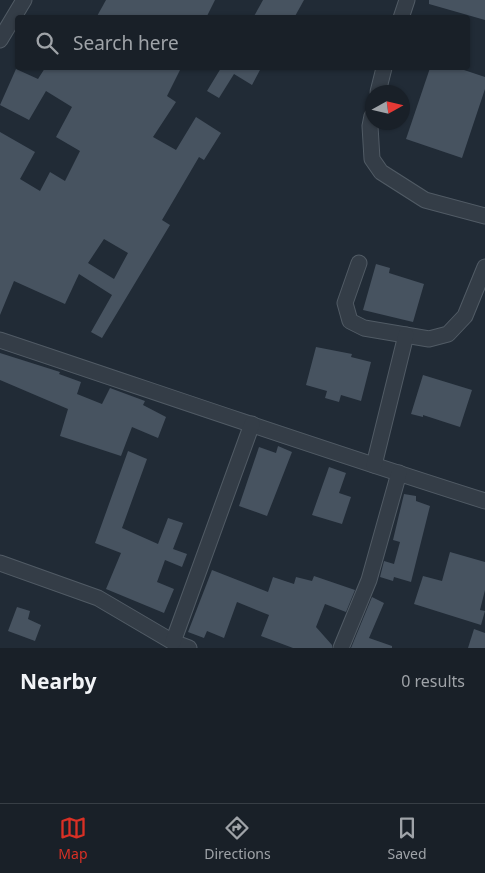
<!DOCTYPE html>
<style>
:root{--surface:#192028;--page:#222830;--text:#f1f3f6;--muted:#9fa3a8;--line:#373e45;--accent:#d93025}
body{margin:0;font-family:"Noto Sans",sans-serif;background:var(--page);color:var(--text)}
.compass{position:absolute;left:365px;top:85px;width:45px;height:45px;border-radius:50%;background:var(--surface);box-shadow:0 1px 4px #0004;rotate:82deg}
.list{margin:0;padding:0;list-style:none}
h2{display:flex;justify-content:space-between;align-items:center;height:65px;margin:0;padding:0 20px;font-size:21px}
h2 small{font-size:16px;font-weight:400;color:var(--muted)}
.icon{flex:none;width:28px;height:28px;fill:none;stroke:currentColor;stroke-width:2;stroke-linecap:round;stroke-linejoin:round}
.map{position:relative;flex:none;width:485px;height:648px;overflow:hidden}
.search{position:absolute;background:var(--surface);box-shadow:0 1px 4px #0004;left:15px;right:15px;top:15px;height:55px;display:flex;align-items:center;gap:12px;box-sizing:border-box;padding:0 18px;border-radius:5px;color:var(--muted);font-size:19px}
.sheet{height:155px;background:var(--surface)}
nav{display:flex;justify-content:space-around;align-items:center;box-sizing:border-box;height:70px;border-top:1px solid var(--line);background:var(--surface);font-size:14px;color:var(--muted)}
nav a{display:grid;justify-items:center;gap:2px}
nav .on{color:var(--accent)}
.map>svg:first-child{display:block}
.building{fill:#475360;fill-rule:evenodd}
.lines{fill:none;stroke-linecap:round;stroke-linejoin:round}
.minor-casing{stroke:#515b65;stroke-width:17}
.minor{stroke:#343d47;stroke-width:15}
</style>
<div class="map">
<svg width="485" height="648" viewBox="0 0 485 648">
<rect width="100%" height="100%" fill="#212b36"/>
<!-- building -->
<g class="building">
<polygon points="106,0 215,0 206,18 96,18"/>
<polygon points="263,0 304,0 294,18 253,18"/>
<polygon points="429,0 485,0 485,20 429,4"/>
<path d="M 45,68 L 181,68 L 167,96 L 176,102 L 153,137 L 176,150 L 196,117 L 221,133 L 204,160 L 199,157 L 162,220 L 170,225 L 102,338 L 91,332 L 112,295 L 79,274 L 65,304 L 14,281 L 0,315 L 0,132 L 35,152 L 20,179 L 40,191 L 50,172 L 65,181 L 80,151 L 56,137 L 72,107 L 46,91 L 29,120 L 0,105 L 16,69 L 38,79 ZM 104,239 L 128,253 L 114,279 L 88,263 Z"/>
<polygon points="221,68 261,68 252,85 234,74 219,98 207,91"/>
<polygon points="430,68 458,68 485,77 485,89 462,158 406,139"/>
<polygon points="376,264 390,268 389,273 424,284 413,322 363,310"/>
<polygon points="316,347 352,354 351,357 371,362 361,401 341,395 339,402 325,398 327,391 306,385"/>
<polygon points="0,353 60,372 59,374 81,382 77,394 102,404 110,388 145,401 143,405 166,417 158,438 132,427 121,456 60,436 68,409 0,380"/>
<polygon points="423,375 472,390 460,427 423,415 423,417 411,414"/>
<polygon points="278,446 292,452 267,516 239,506 259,447 276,453"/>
<polygon points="128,451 147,459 122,528 158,544 168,518 183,523 173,549 187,554 182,567 165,560 157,582 174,589 164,613 106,589 121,553 95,543"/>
<polygon points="329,467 346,473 339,493 351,497 342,524 312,515"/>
<polygon points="404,494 416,496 416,501 430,506 411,582 394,577 393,581 380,577 384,561 394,564 400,542 393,540"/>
<polygon points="450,552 485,562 485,590 480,610 485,611 481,625 414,604 423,576 442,581"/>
<polygon points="212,570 268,592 273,577 294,584 296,577 312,581 314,576 355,590 346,612 325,604 316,627 332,645 332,648 293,648 261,636 269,615 237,602 224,638 207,631 204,638 188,632"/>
<polygon points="372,597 384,603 369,638 392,646 392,648 351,648"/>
<polygon points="17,607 30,611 28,619 41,625 35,641 8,631"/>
<polygon points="474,629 485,633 485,648 468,648"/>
</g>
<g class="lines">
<!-- minor casing -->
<g class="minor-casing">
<g id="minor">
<polyline points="401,18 407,0"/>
<polyline points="0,40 24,0"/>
<polyline points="378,92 384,68"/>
<polyline points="372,116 370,126 372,159 381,172 425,200 485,216"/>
<polyline points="359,263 345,303 350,321 364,328 429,339 448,334 465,316 485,267"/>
<path d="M 0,340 C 162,394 323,450 485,501"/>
<polyline points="374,465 406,335"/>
<polyline points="0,563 98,598 173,642 189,648"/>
<polyline points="173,642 252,424"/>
<polyline points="341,648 369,580 399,473"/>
</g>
</g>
<!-- minor -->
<use href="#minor" class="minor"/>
</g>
</svg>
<svg class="compass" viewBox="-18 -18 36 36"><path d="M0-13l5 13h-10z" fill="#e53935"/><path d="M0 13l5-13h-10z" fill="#9fa3a8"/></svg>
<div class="search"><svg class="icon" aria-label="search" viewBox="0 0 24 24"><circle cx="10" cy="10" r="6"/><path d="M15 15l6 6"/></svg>Search here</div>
</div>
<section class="sheet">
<h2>Nearby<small>0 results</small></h2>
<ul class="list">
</ul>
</section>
<nav>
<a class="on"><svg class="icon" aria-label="map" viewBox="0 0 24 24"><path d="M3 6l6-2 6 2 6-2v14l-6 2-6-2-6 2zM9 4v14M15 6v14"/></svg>Map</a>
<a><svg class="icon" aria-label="directions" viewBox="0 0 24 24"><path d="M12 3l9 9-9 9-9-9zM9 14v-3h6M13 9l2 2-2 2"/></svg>Directions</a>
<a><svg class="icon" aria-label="saved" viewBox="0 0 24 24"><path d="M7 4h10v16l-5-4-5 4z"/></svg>Saved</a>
</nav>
